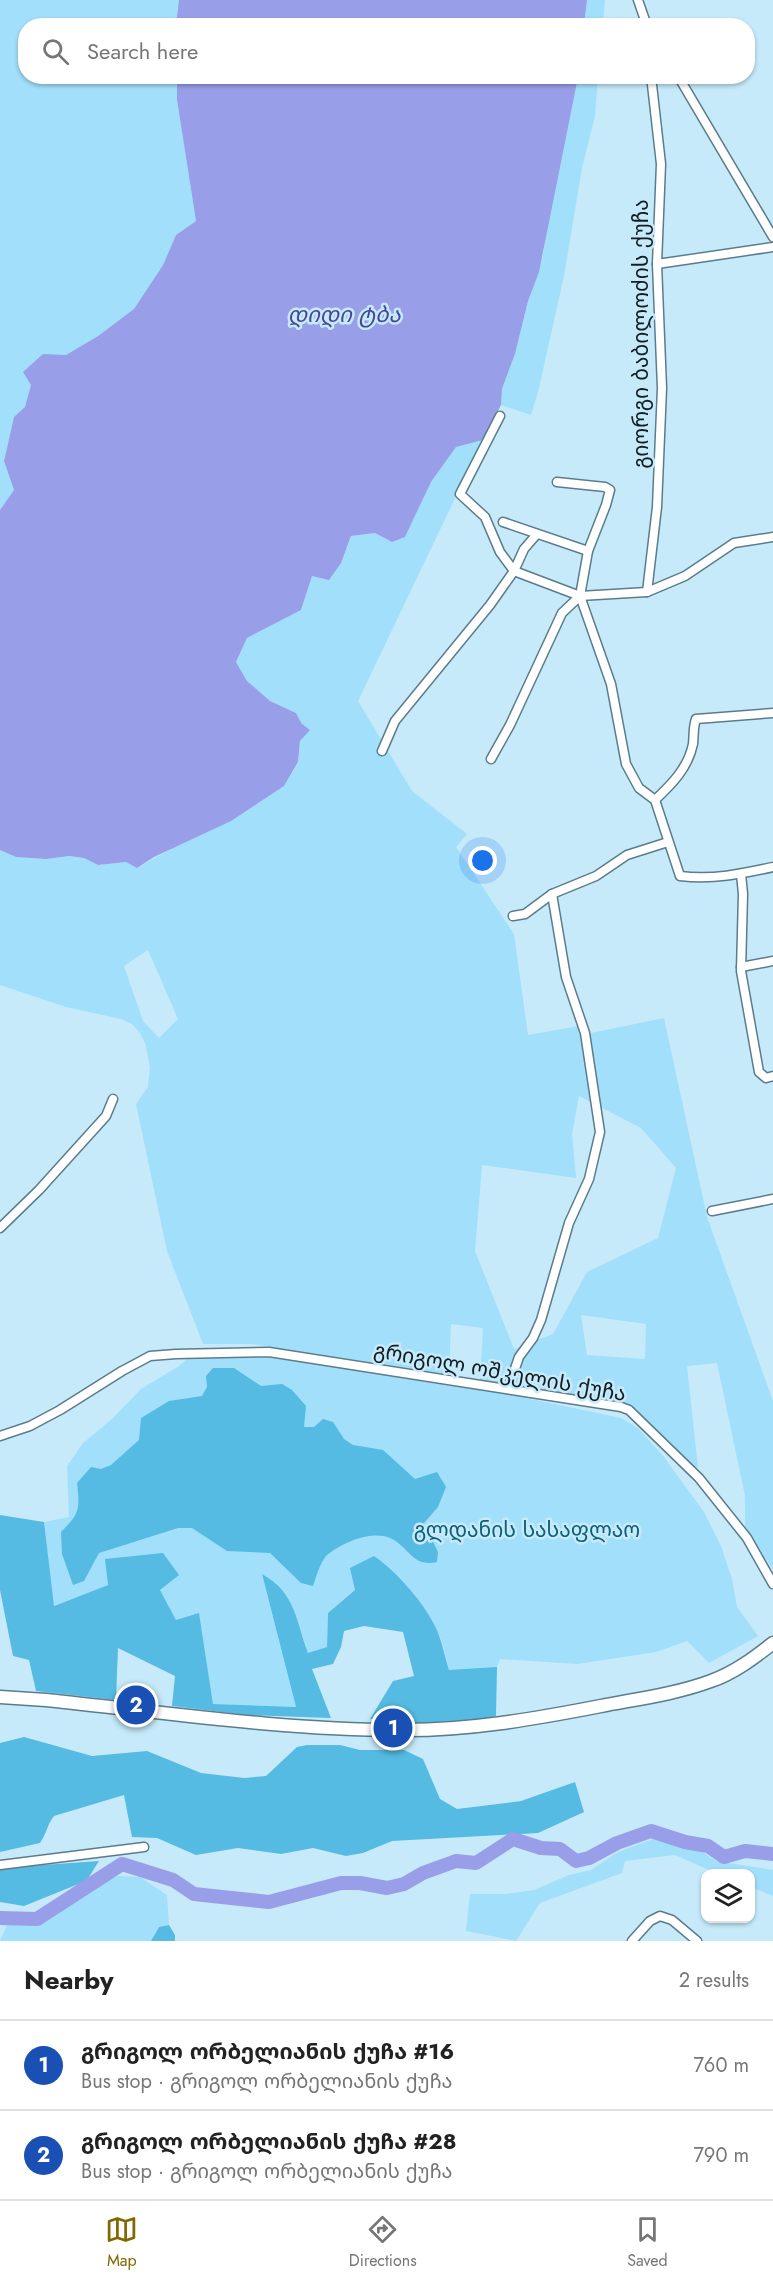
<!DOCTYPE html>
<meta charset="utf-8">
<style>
:root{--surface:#fff;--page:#f2f2f2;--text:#222;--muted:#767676;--line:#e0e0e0;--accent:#836700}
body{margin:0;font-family:Jost,"Noto Sans Georgian",sans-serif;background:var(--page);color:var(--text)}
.controls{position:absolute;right:18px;bottom:18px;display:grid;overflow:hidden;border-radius:12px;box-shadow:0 2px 4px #0004}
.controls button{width:54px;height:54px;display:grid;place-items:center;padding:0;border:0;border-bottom:2px solid var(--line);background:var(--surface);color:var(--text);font:30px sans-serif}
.you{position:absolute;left:483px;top:861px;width:21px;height:21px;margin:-15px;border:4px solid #fff;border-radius:50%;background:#1a73e8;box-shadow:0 0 0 9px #1a73e833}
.badge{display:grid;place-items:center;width:39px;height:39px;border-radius:50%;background:var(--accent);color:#fff;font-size:20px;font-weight:700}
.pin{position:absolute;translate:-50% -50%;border:3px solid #fff;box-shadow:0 2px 6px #0006}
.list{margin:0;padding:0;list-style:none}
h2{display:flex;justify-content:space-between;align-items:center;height:78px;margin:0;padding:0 24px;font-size:26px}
h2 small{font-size:20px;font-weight:400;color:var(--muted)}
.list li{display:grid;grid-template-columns:39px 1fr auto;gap:18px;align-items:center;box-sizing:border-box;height:90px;padding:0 24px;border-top:2px solid var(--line)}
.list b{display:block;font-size:22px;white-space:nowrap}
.list p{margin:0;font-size:20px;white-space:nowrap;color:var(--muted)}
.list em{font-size:20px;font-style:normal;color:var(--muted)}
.icon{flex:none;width:33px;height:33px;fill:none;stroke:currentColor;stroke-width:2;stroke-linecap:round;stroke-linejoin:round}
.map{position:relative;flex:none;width:773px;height:1941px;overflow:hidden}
.search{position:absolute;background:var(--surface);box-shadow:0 2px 4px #0004;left:18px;right:18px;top:18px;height:66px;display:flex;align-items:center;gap:15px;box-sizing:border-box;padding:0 21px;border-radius:24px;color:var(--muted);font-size:22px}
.sheet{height:258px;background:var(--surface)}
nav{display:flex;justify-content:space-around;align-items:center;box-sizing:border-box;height:84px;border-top:2px solid var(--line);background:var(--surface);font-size:16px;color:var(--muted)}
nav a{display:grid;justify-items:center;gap:3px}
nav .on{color:var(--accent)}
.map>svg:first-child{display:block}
.green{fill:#a2dffa;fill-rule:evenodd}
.forest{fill:#55bbe2}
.water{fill:#999ee9}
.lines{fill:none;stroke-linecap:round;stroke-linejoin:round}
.river{stroke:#999ee9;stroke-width:14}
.minor-casing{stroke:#5b7c8a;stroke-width:11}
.secondary-casing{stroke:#5b7c8a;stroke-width:15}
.minor{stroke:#fff;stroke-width:8}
.secondary{stroke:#fff;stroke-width:12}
.labels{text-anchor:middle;stroke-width:5;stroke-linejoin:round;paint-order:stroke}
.street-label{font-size:21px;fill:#101d23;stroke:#c6eafa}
.park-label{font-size:21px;fill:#0c607a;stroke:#c6eafa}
.water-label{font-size:22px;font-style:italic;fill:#47449c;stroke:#c6eafa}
</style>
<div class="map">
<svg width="773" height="1941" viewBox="0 0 773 1941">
<rect width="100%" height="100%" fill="#c6eafa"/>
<!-- green -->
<g class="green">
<polygon points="0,0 179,0 176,25 26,26 26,76 177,77 177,100 196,221 176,235 163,265 134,309 98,336 66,355 43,355 25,407 14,418 4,461 14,490 0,510"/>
<polygon points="587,0 605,0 603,25 584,26"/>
<polygon points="578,77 598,77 595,116 582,168 564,276 538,392 531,415 501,405 502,390 515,354 528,301 543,256 548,220"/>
<path d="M 483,440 L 358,701 L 412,791 L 467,834 L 456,847 L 514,934 L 528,1035 L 579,1026 L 582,1038 L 591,1033 L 664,1018 L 707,1217 L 773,1401 L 773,1569 L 745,1530 L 745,1496 L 717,1363 L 687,1366 L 698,1468 L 692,1467 L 632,1409 L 608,1402 L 480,1380 L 483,1328 L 451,1324 L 449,1374 L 253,1344 L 203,1344 L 167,1251 L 136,1104 L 148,1087 L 150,1067 L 145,1043 L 140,1033 L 132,1024 L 121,1019 L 66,1007 L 0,985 L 0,850 L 16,857 L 46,859 L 69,856 L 84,858 L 98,865 L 126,862 L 137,868 L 284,786 L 298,763 L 302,724 L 296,713 L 270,701 L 247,681 L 236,662 L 247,638 L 301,610 L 312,575 L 347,548 L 351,536 L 375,533 L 392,542 L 405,537 L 431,482 L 456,447 ZM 148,950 L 178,1019 L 159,1038 L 143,1021 L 124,966 ZM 579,1096 L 641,1128 L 676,1168 L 658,1238 L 587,1272 L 553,1334 L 514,1349 L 475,1251 L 482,1165 L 576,1178 L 572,1134 ZM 581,1315 L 646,1324 L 645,1359 L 587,1355 Z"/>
<path d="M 192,1355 L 261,1355 L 311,1361 L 483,1389 L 621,1418 L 638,1428 L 664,1457 L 704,1512 L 721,1546 L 732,1579 L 737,1607 L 758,1636 L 709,1663 L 687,1641 L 656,1652 L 577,1664 L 500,1659 L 497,1667 L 450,1673 C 446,1659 443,1641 436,1628 C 421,1601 400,1572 374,1556 L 355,1590 L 328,1613 L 327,1647 L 308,1654 C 299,1624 292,1589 262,1575 L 296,1707 L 213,1704 L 199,1614 L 176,1620 L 160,1590 L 106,1559 L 108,1585 L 53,1606 L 44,1522 L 69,1517 L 67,1466 L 83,1443 L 112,1419 L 141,1389 L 179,1366 Z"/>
<polygon points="653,1839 701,1851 716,1861 773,1870 773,1896 751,1887 750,1874 716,1873 675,1855 625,1861 622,1873 540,1903 516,1941 466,1931 470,1894 507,1894 534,1890 569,1875 591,1870 618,1852"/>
<polygon points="118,1876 140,1877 167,1895 169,1925 159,1927 151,1941 0,1941 7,1925 27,1925 53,1913 85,1891"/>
</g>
<!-- forest -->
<g class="forest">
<path d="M 213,1368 L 234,1368 L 261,1386 L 282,1384 L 292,1390 L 306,1406 L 304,1427 L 314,1427 L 323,1419 L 333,1422 L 344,1439 L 353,1445 L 383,1450 L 415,1479 L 437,1472 L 446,1487 L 438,1507 L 424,1523 L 438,1552 L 437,1562 C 414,1567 411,1551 394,1540 C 375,1528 342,1542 326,1556 C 320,1563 316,1577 313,1586 L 301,1583 L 270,1553 L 227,1551 L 192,1528 L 178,1528 L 99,1553 L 84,1581 L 73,1585 L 62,1554 L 61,1532 C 80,1513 80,1509 77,1483 L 91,1467 L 101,1469 L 111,1465 L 139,1440 L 141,1418 L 169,1401 L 202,1396 L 207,1387 L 206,1376 Z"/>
<path d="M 0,1515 L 44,1522 L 54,1606 L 108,1585 L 105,1559 L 163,1553 L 179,1575 L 160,1590 L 176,1620 L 199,1613 L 213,1704 L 296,1707 L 262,1574 C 296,1593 296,1621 308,1653 L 327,1647 L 328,1613 L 355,1590 L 350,1568 L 374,1556 C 397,1571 425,1604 437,1630 C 442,1642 445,1657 449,1670 L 497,1667 L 496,1716 C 454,1726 413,1725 370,1719 L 393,1681 L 414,1676 L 403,1632 L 364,1626 L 344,1631 L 341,1647 L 333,1664 L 312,1669 L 331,1718 L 247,1715 L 172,1706 L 175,1676 L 118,1648 L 116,1700 L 36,1691 L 29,1660 L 13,1656 L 0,1590 Z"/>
<path d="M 24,1737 L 92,1756 L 147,1751 L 201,1773 L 244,1778 L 266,1776 L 297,1747 L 307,1745 L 340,1745 L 360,1750 L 404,1750 L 423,1759 L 440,1799 L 457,1809 L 521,1801 L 575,1782 L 584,1812 L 538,1833 L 392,1841 L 363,1853 L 346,1856 L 313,1848 L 281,1854 L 238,1848 L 196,1855 L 157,1838 L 132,1837 L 124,1795 L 54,1816 C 47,1825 47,1833 40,1843 L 0,1852 L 0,1743 Z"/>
<polygon points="99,1861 87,1880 76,1885 24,1906 0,1902 0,1868"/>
<polygon points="169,1925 175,1935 175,1941 151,1941 159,1927"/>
</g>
<!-- water -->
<g class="water">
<polygon points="179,0 587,0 584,25 176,25"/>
<polygon points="177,77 578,77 539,272 528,301 515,354 502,389 501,405 483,440 456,447 431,482 405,537 392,542 375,533 351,536 341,563 329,580 312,576 301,610 247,638 236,662 247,681 270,701 296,713 302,724 310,730 300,741 298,762 284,786 231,821 154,857 137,868 126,862 98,865 84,858 69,856 46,859 16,857 0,850 0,510 14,490 4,461 14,417 25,407 31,385 23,372 43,354 66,355 98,336 134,309 163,265 176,235 196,221 177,100"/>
</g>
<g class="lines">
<!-- river -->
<polyline class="river" points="0,1918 37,1919 122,1864 173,1880 194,1894 269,1902 341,1883 360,1883 387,1888 404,1884 423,1873 456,1861 476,1863 513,1839 541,1848 560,1849 576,1861 589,1858 617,1843 651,1831 685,1842 708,1846 724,1857 745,1851 773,1854"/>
<!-- minor casing -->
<g class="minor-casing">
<g id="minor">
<polyline points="638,0 647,26"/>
<polyline points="678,76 773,237"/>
<polyline points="657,264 773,247"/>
<polyline points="500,416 460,494 485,517 500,552 514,571 580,596 647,592 685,576 734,543 773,537"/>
<path d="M 557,482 L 605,487 L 610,490 L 606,505 L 588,551 L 580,596 L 611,684 L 626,764 L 639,788 L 655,800 L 680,876 C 713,880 741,874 773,867"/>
<polyline points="503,522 588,551"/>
<polyline points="647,592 657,507 662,388 657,264 661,164 651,76"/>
<polyline points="382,751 395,721 490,605 514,571 524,549 537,534"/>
<polyline points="491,759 510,725 562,613 580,596"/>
<path d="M 655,800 C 672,784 688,768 693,744 C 694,735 693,727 696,719 L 773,713"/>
<polyline points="741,874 743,894 741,971 759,1072 766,1078 773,1076"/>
<polyline points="513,916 525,914 552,894 596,876 627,855 668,842"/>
<polyline points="741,967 773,961"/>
<polyline points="712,1211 773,1199"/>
<polyline points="0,1228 39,1190 106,1116 113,1099"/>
<polyline points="508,1389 519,1357 533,1338 541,1320 569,1223 589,1179 600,1132 585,1033 566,977 552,894"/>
<polyline points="0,1436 30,1426 60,1410 122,1371 150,1356 176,1354 269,1352 621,1407 629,1410 699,1478 747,1538 773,1584"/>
<polyline points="0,1865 144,1847"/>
<polyline points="632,1941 650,1921 660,1916 672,1920 697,1941"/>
</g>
</g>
<!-- secondary casing -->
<g class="secondary-casing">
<path id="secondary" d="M 0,1697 L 46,1700 C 163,1712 281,1730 398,1730 C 466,1731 534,1719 601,1706 C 637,1699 676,1694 711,1681 C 734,1673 754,1658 773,1643"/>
</g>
<!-- minor -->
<use href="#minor" class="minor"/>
<!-- secondary -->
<use href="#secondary" class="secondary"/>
</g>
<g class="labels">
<!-- street labels -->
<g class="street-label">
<text transform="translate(641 334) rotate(-90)" y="7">გიორგი ბაბილოძის ქუჩა</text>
<text transform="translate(500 1372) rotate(10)" y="7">გრიგოლ ოშკელის ქუჩა</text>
</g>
<!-- park labels -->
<g class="park-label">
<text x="527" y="1537">გლდანის სასაფლაო</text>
</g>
<!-- water labels -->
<g class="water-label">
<text x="344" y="322">დიდი ტბა</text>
</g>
</g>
</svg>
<div class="controls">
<button><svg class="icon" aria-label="layers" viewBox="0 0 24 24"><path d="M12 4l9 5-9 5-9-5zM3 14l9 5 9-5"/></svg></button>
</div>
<div class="you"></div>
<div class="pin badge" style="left:393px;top:1728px;background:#1a4fb4">1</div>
<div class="pin badge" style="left:136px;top:1705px;background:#1a4fb4">2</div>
<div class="search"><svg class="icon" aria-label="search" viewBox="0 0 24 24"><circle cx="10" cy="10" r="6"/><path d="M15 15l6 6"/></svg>Search here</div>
</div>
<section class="sheet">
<h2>Nearby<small>2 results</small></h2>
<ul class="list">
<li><span class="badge" style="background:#1a4fb4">1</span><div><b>გრიგოლ ორბელიანის ქუჩა #16</b><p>Bus stop · გრიგოლ ორბელიანის ქუჩა</p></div><em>760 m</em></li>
<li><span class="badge" style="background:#1a4fb4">2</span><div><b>გრიგოლ ორბელიანის ქუჩა #28</b><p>Bus stop · გრიგოლ ორბელიანის ქუჩა</p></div><em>790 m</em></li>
</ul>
</section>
<nav>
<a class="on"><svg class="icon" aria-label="map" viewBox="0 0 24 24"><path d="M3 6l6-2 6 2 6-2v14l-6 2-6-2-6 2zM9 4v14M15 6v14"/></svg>Map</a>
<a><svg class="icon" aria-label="directions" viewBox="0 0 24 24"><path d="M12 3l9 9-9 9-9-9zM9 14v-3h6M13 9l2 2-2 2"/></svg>Directions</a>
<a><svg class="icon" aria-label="saved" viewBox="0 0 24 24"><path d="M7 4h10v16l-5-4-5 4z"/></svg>Saved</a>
</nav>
